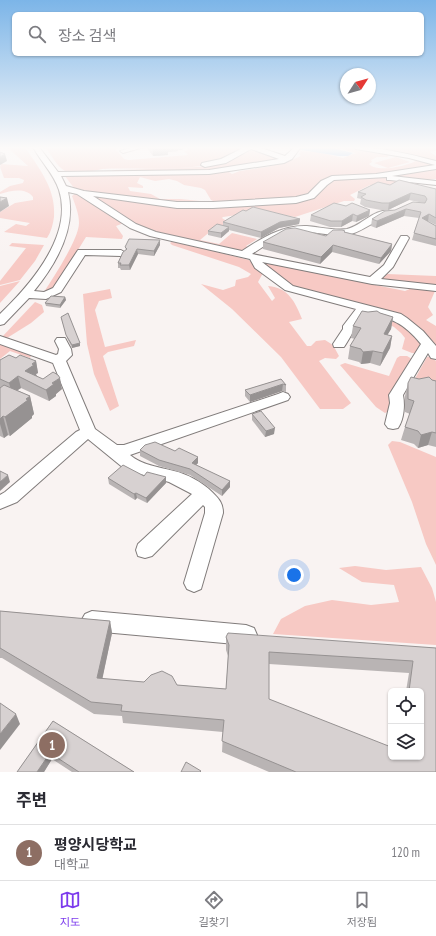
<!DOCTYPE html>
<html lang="ko">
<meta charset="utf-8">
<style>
:root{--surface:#fff;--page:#f2f2f3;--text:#2b2b33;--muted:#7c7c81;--line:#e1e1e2;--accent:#7c3aed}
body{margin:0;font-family:"PT Sans Narrow","Noto Sans KR",sans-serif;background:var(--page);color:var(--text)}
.controls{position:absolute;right:12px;bottom:12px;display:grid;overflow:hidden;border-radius:6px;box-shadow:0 1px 3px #0004}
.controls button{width:36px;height:36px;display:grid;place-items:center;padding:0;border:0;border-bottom:1px solid var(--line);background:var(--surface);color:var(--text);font:20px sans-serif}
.compass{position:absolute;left:340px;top:68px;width:36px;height:36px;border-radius:50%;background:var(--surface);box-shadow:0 1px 3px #0004;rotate:54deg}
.you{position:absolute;left:294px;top:575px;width:14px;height:14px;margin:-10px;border:3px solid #fff;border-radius:50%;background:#1a73e8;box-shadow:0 0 0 6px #1a73e833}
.badge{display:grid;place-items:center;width:26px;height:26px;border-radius:50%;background:var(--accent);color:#fff;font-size:13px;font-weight:700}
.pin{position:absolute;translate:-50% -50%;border:2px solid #fff;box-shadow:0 1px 4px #0006}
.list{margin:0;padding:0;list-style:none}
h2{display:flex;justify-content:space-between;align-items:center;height:52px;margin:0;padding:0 16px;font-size:17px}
h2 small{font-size:13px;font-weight:400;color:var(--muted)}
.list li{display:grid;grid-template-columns:26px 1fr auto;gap:12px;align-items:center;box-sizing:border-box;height:56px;padding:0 16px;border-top:1px solid var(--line)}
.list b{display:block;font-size:15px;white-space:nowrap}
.list p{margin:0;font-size:13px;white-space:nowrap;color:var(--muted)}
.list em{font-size:13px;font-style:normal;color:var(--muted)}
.icon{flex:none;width:22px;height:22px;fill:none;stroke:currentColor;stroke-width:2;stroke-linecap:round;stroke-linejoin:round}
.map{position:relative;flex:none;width:436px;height:772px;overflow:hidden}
.search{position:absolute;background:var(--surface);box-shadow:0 1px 3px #0004;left:12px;right:12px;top:12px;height:44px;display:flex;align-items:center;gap:10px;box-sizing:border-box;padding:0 14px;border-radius:6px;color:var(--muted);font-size:15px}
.sheet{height:108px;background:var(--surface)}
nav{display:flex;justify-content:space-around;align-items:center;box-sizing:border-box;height:56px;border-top:1px solid var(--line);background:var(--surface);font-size:11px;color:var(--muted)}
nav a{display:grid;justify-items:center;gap:2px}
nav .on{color:var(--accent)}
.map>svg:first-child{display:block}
.green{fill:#f7c9c4}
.water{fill:#7bb6e9}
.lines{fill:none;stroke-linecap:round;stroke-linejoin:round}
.minor-casing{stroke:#817c7b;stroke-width:2}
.minor{fill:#fff;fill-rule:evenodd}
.wall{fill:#b9b4b4;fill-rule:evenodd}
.shaded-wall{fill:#969292}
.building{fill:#d7d1d1;stroke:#969292;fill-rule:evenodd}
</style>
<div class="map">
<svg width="436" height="772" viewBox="0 0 436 772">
<rect width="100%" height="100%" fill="#f9f3f2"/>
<!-- green -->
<g class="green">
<path d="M 7,147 L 25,147 C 40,170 56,189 54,217 C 53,224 51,232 47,238 L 4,232 L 16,224 L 26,226 L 30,223 L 0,218 L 0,212 L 15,203 L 33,200 L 33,197 C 25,187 11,191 0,194 L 0,192 L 10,186 L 23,183 L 24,180 L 19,178 L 4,178 L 0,167 L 1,164 L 28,166 Z"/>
<path d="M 45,147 L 114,147 L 124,159 L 129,160 L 188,155 L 184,151 L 188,150 L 185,147 L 247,147 C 238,152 229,158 219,161 C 186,173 137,167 102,169 C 95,171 72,175 65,171 C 57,167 51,154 45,147 Z"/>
<path d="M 333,147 L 353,147 L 392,154 L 387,157 L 377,157 L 371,160 L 372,162 L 369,164 C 377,173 406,166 416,161 L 394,154 L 436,164 L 435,166 L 370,175 L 337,176 L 301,197 L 215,202 L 211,200 L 205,190 L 201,188 L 184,185 L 177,181 L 169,179 L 155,181 L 140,177 L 137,183 L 143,186 L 143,188 L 128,187 L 130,191 L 151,194 L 160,199 L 180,199 L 210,202 L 163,203 L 82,190 L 74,188 L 65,176 L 66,175 L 229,172 L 232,174 L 240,171 L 266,167 L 284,163 L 301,156 L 299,154 L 301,151 L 317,152 L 343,158 L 356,153 Z"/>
<polygon points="359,147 436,147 436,151 430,152 436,156 436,162"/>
<polygon points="252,148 281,160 210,171 108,172 115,170 182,168 209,166"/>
<polygon points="396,157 410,162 388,168 374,163"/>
<polygon points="436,167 436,179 426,180 383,175"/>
<polygon points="373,177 422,182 418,185 393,184 381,187 370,185 350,195 355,199 354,201 344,201 295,217 255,209 244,214 223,217 222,218 228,222 224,225 218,225 200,240 219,244 232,233 257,239 246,246 248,247 241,251 167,236 139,226 90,195 165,206 305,199 333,179"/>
<path d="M 76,193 L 124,223 L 116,226 L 123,236 L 122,239 L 86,237 L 55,287 L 46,293 L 44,292 C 53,278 79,239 79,223 C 79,213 75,205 72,196 Z"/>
<path d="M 173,241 L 249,260 L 263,273 L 258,282 L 272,301 L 275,298 L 268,286 C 289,288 295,302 302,319 L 289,322 L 307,346 L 311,346 L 316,341 L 325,340 L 333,345 L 339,356 L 336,359 L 325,358 L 319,361 L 351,403 L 343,409 L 320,409 L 281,357 L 232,309 L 201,284 L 223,290 L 235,286 L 236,280 L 248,277 L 251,274 L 239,267 L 172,245 L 170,243 Z"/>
<polygon points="12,243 44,245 35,261 20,280 0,285 0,281 26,248 9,246"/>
<polygon points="261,262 405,291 412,288 435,291 428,307 433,315 426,320 436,326 436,347 417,327 295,288 269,270"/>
<polygon points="387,274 436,276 436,287 380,280"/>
<polygon points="20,281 0,303 0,286"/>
<polygon points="110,289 112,298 99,301 95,310 105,347 136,340 134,346 108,352 103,356 119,406 110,411 94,374 87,344 83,294"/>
<polygon points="35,302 42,305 44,312 31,323 7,338 2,337"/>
<polygon points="368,314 403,322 421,344 418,353 412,353 402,349 405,338 401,333 394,327"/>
<polygon points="0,343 31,354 31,356 30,358 10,351 0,359"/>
<polygon points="400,356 407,356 412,359 391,410 385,413 376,407 340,365 345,363 389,376 397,358"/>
<polygon points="431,356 436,361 436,392 412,384 427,357"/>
<polygon points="392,441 400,442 436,457 436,565 426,544 412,502 388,445"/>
<polygon points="355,566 386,570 421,567 432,588 436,602 436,645 273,634 281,619 305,606 332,600 371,605 399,602 394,585 362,582 339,568"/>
</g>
<!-- water -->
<polygon class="water" points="283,147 328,147 353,153 348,156 339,156"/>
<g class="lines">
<!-- minor casing -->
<g class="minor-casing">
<g id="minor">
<path d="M 33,147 L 39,147 L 58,172 L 209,170 L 279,159 L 251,149 L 226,163 L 205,167 L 201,165 L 202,163 L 221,159 L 245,147 L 258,147 L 285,156 L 295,147 L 301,147 L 292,159 L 284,163 L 209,174 L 61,176 L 66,186 L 84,191 L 177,202 L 213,202 L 296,197 L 308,194 L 321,181 L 332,176 L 376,174 L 435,165 L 409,158 L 356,149 L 353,147 C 381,147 409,154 436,161 L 436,169 L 392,176 L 436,181 L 436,185 L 390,180 L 387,180 L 387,177 L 334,180 L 327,185 L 314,198 L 296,203 L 213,208 L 177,208 L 93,196 L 136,224 L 156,232 L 242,251 C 262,238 282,225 307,226 C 320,227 334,231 347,229 C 363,225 375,207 392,211 L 393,213 L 392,215 C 376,219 365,230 351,234 C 336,237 322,233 308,232 C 286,231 270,242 252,254 L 370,277 L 384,265 L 401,236 L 407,236 L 409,238 L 393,267 L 381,279 L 436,285 L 436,291 L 372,284 L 262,262 L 293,286 L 401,314 L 407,318 L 423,331 L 436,346 L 436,359 L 431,358 L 428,353 L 403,395 C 405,405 404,419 398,428 L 393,429 L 388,428 L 385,424 L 390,403 L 389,395 L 421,344 C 403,322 392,319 366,312 C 357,323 352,335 344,347 L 334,347 L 333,344 L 343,329 L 343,326 L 356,309 L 285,290 L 255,268 L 250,259 L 150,236 L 130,228 L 77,194 L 68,192 C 77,228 56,264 34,291 L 44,292 L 53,288 L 78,250 L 121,250 L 126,253 L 121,256 L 85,255 L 61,292 L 46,299 L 29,298 L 4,324 L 0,325 L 0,314 C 29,286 74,236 59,190 C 54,174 41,162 33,147 Z"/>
<polygon points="133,147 144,147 123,153 120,151"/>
<path d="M 0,336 L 56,355 L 58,354 L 59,349 L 55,341 L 57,338 L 65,338 L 71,349 L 72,355 L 66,361 L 95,429 L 117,445 L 124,445 L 278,394 L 283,392 L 288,394 L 290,397 L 288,400 L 130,455 C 142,465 158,467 174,471 C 187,474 202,482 212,492 C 219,499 223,503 223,513 L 201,589 L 194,592 L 187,589 L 184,583 L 205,513 L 205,507 L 203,505 L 152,556 L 145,558 L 138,556 L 136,550 L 138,544 L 192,494 L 169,482 L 126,470 L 88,439 L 17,502 L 0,509 L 0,495 L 5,492 L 76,432 L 80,430 L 53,363 L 0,344 Z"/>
<polygon points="92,611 246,625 254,628 257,635 254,642 246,645 92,631 85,628 81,621 85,614"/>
</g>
</g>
<!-- minor -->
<use href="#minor" class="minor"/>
</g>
<!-- wall -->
<g class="wall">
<polygon points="146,147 183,147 183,150 178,150 178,151 168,152 168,155 153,156"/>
<polygon points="390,185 436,189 436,225 428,221 427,221 436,226 436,246 412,240 414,233 419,218 404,216 376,228 371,226 372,219 395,210 424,203 409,200 388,210 381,210 365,207 360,204 361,199 357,198 358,192"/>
<polygon points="346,206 370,210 369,216 356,222 352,221 341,227 330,227 310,221 311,215"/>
<polygon points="246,211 300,219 299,224 279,228 261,238 229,230 229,231 221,238 208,235 208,231 223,226 223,222"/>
<polygon points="345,231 345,232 392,244 391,251 379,264 332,252 320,264 263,249 263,242 326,236"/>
<polygon points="160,245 154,256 138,254 130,270 121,270 120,268 118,268 118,263 126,250 125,247"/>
<polygon points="65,297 66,300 60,308 46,306 45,303"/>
<polygon points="368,312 380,313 393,317 391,329 387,335 392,336 390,348 380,366 370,363 361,364 359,362 348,359 350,346 355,339 351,338 353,326"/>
<polygon points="61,317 80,346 72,348 67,338"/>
<polygon points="16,358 36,361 38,373 36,374 36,376 62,389 56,394 56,396 49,401 21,388 17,390 30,396 34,414 32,416 32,418 10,436 8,435 4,438 0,436 0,360"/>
<polygon points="281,379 286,385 286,392 282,391 250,402 245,396 245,390"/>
<polygon points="419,379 432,380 436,381 436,447 428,445 418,448 414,444 401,440 405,427 410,414 405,412 405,396 408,383"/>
<polygon points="252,414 274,434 265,437 252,420"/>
<polygon points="140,450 198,463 196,465 230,487 222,496 190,475 159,466 140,456"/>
<polygon points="144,476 166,483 147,503 137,498 135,500 109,484 108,478"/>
<path d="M 0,611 L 110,621 L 112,633 L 102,679 L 226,689 L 228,656 L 226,650 L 226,637 L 436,648 L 436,772 L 269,772 L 222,752 L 223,732 L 123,723 L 122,716 L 94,714 L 2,658 L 0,658 ZM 269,664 L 409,673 L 406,691 L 421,691 L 421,757 L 391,757 L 269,699 Z"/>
<polygon points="53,721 134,772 72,772 52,759 44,772 17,772"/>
</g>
<!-- shaded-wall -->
<g class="shaded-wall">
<polygon points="166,147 183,147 183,150 178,150 178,151 168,152 168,155 153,156 153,148"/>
<polygon points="5,154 7,161 0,165 0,157"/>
<polygon points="411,193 409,200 388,210 389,203"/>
<polygon points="7,198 9,206 0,212 0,202"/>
<polygon points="406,209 404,216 376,228 377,221"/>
<polygon points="370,210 369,216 356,222 357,216"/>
<polygon points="353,214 352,221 341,227 342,221"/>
<polygon points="429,214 428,221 421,224 422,218"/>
<polygon points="300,219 299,224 279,228 261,238 261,232 280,222"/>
<polygon points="229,227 229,231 221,238 221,233"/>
<polygon points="160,240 160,245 154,256 154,251"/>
<polygon points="392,244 391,251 379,264 381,258"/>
<polygon points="333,245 332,252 320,264 321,257"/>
<polygon points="137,249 138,254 130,270 129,265"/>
<polygon points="65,297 66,300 60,308 60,305"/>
<polygon points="393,317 391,329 381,346 384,334"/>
<polygon points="392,336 390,348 380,366 383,353"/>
<polygon points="80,343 80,346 72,348 72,345"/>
<polygon points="373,351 370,363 361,364 363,352"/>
<polygon points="36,361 38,373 36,374 37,376 29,382 25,371"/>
<polygon points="18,376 21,388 12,394 9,383"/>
<polygon points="60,378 62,389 56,394 56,396 49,401 46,390 52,383"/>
<polygon points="283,384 282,391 250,402 250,395"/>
<polygon points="30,396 34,414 32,416 32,418 10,436 5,417"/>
<polygon points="3,416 8,435 4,438 0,424 0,419"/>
<polygon points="275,428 274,434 265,437 266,431"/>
<polygon points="432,432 428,445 418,448 421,435"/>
<polygon points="198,457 198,463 192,469 192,463"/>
<polygon points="8,475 10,482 0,491 0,482"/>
<polygon points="166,477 166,483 147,503 146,498"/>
<polygon points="230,481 230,487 222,496 222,490"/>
<polygon points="136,493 137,498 135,500 134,494"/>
<polygon points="110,621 112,633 100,690 97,678"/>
<polygon points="16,714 20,724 0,750 0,734"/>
<polygon points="50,753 52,759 44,772 37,772"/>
</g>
<!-- building -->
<g class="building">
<polygon points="152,147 168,147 153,148"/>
<polygon points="0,152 5,154 0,157"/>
<polygon points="399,180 436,189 436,218 429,214 422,218 436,226 436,239 414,233 421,212 406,209 377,221 372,219 385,211 395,210 413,202 425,203 427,199 425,196 411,193 389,203 382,203 366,200 361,197 366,194 358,192 378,182 390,185"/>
<polygon points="0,197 7,198 0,202"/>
<polygon points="334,203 346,206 352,203 370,210 357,216 353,214 342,221 331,221 311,215"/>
<polygon points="253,207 300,219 280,222 261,232 223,222 243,210 246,211"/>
<polygon points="217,224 229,227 221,233 208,231"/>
<polygon points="295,228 326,236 333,230 342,230 345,231 344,232 392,244 381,258 333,245 321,257 263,242 286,229"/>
<polygon points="129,239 160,240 154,251 137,249 129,265 120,265 121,263 118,263 123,252 127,249 125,247"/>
<polygon points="51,296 65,297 60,305 45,303"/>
<polygon points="362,311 368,312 377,311 380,313 393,317 384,334 392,336 383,353 373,351 363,352 361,349 350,346 361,328 353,326"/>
<polygon points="68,313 80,343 72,345 66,335 61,317"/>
<polygon points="9,355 16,358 20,355 36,361 32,364 34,365 25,371 43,379 53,372 58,375 60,378 52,383 54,384 46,390 18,376 9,383 0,379 0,360"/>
<polygon points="411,377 419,379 429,377 432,380 436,381 436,433 432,432 421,435 418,431 405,427 414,401 408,399 408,383"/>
<polygon points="281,379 286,385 283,384 250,395 245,390"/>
<polygon points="4,385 30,396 26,399 28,400 5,417 3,416 0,419 0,388"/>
<polygon points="261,411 275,428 266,431 252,414"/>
<polygon points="155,442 175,451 179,448 198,457 192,463 230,481 222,490 190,469 159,460 140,450 145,445"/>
<polygon points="123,465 144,476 147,472 166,477 146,498 136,493 134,494 108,478"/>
<polygon points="0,471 8,475 0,482"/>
<path d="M 0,611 L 110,621 L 97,678 L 144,682 L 151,675 L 162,671 L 172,676 L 177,685 L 226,689 L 229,645 L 226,637 L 228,633 L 436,648 L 436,772 L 296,772 L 222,741 L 224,720 L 121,711 L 122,705 L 91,702 L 0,648 ZM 269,652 L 413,661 L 409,691 L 421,691 L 421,757 L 391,757 L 391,747 L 269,699 Z"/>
<polygon points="0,703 16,714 0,734"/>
<polygon points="53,721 134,772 79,772 50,753 37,772 17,772"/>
<polygon points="186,762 201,771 200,772 181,772"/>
</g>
<!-- sky -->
<linearGradient id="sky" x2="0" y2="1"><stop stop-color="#7cb5e8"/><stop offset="0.58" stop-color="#fcfaf9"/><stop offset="1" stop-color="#fcfaf9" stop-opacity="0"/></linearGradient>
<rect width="436" height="255" fill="url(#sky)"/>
</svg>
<div class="controls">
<button><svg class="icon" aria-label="locate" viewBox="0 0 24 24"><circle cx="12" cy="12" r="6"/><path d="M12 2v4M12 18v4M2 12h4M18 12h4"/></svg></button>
<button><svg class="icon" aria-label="layers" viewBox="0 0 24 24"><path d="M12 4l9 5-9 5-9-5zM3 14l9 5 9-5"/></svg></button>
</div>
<svg class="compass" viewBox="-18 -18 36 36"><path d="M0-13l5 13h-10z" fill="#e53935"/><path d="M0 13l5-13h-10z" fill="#7c7c81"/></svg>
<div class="you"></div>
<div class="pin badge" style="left:52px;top:745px;background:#8d6e63">1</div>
<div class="search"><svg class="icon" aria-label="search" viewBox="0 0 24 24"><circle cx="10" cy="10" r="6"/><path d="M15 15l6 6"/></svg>장소 검색</div>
</div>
<section class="sheet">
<h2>주변<small></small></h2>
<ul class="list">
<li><span class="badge" style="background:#8d6e63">1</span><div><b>평양시당학교</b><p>대학교</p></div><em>120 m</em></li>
</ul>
</section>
<nav>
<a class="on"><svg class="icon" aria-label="map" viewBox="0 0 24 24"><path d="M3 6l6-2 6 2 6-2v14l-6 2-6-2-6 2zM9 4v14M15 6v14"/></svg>지도</a>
<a><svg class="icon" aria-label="directions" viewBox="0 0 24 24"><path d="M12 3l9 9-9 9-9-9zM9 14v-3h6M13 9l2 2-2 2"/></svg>길찾기</a>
<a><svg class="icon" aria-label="saved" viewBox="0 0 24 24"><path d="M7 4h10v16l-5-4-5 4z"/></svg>저장됨</a>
</nav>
